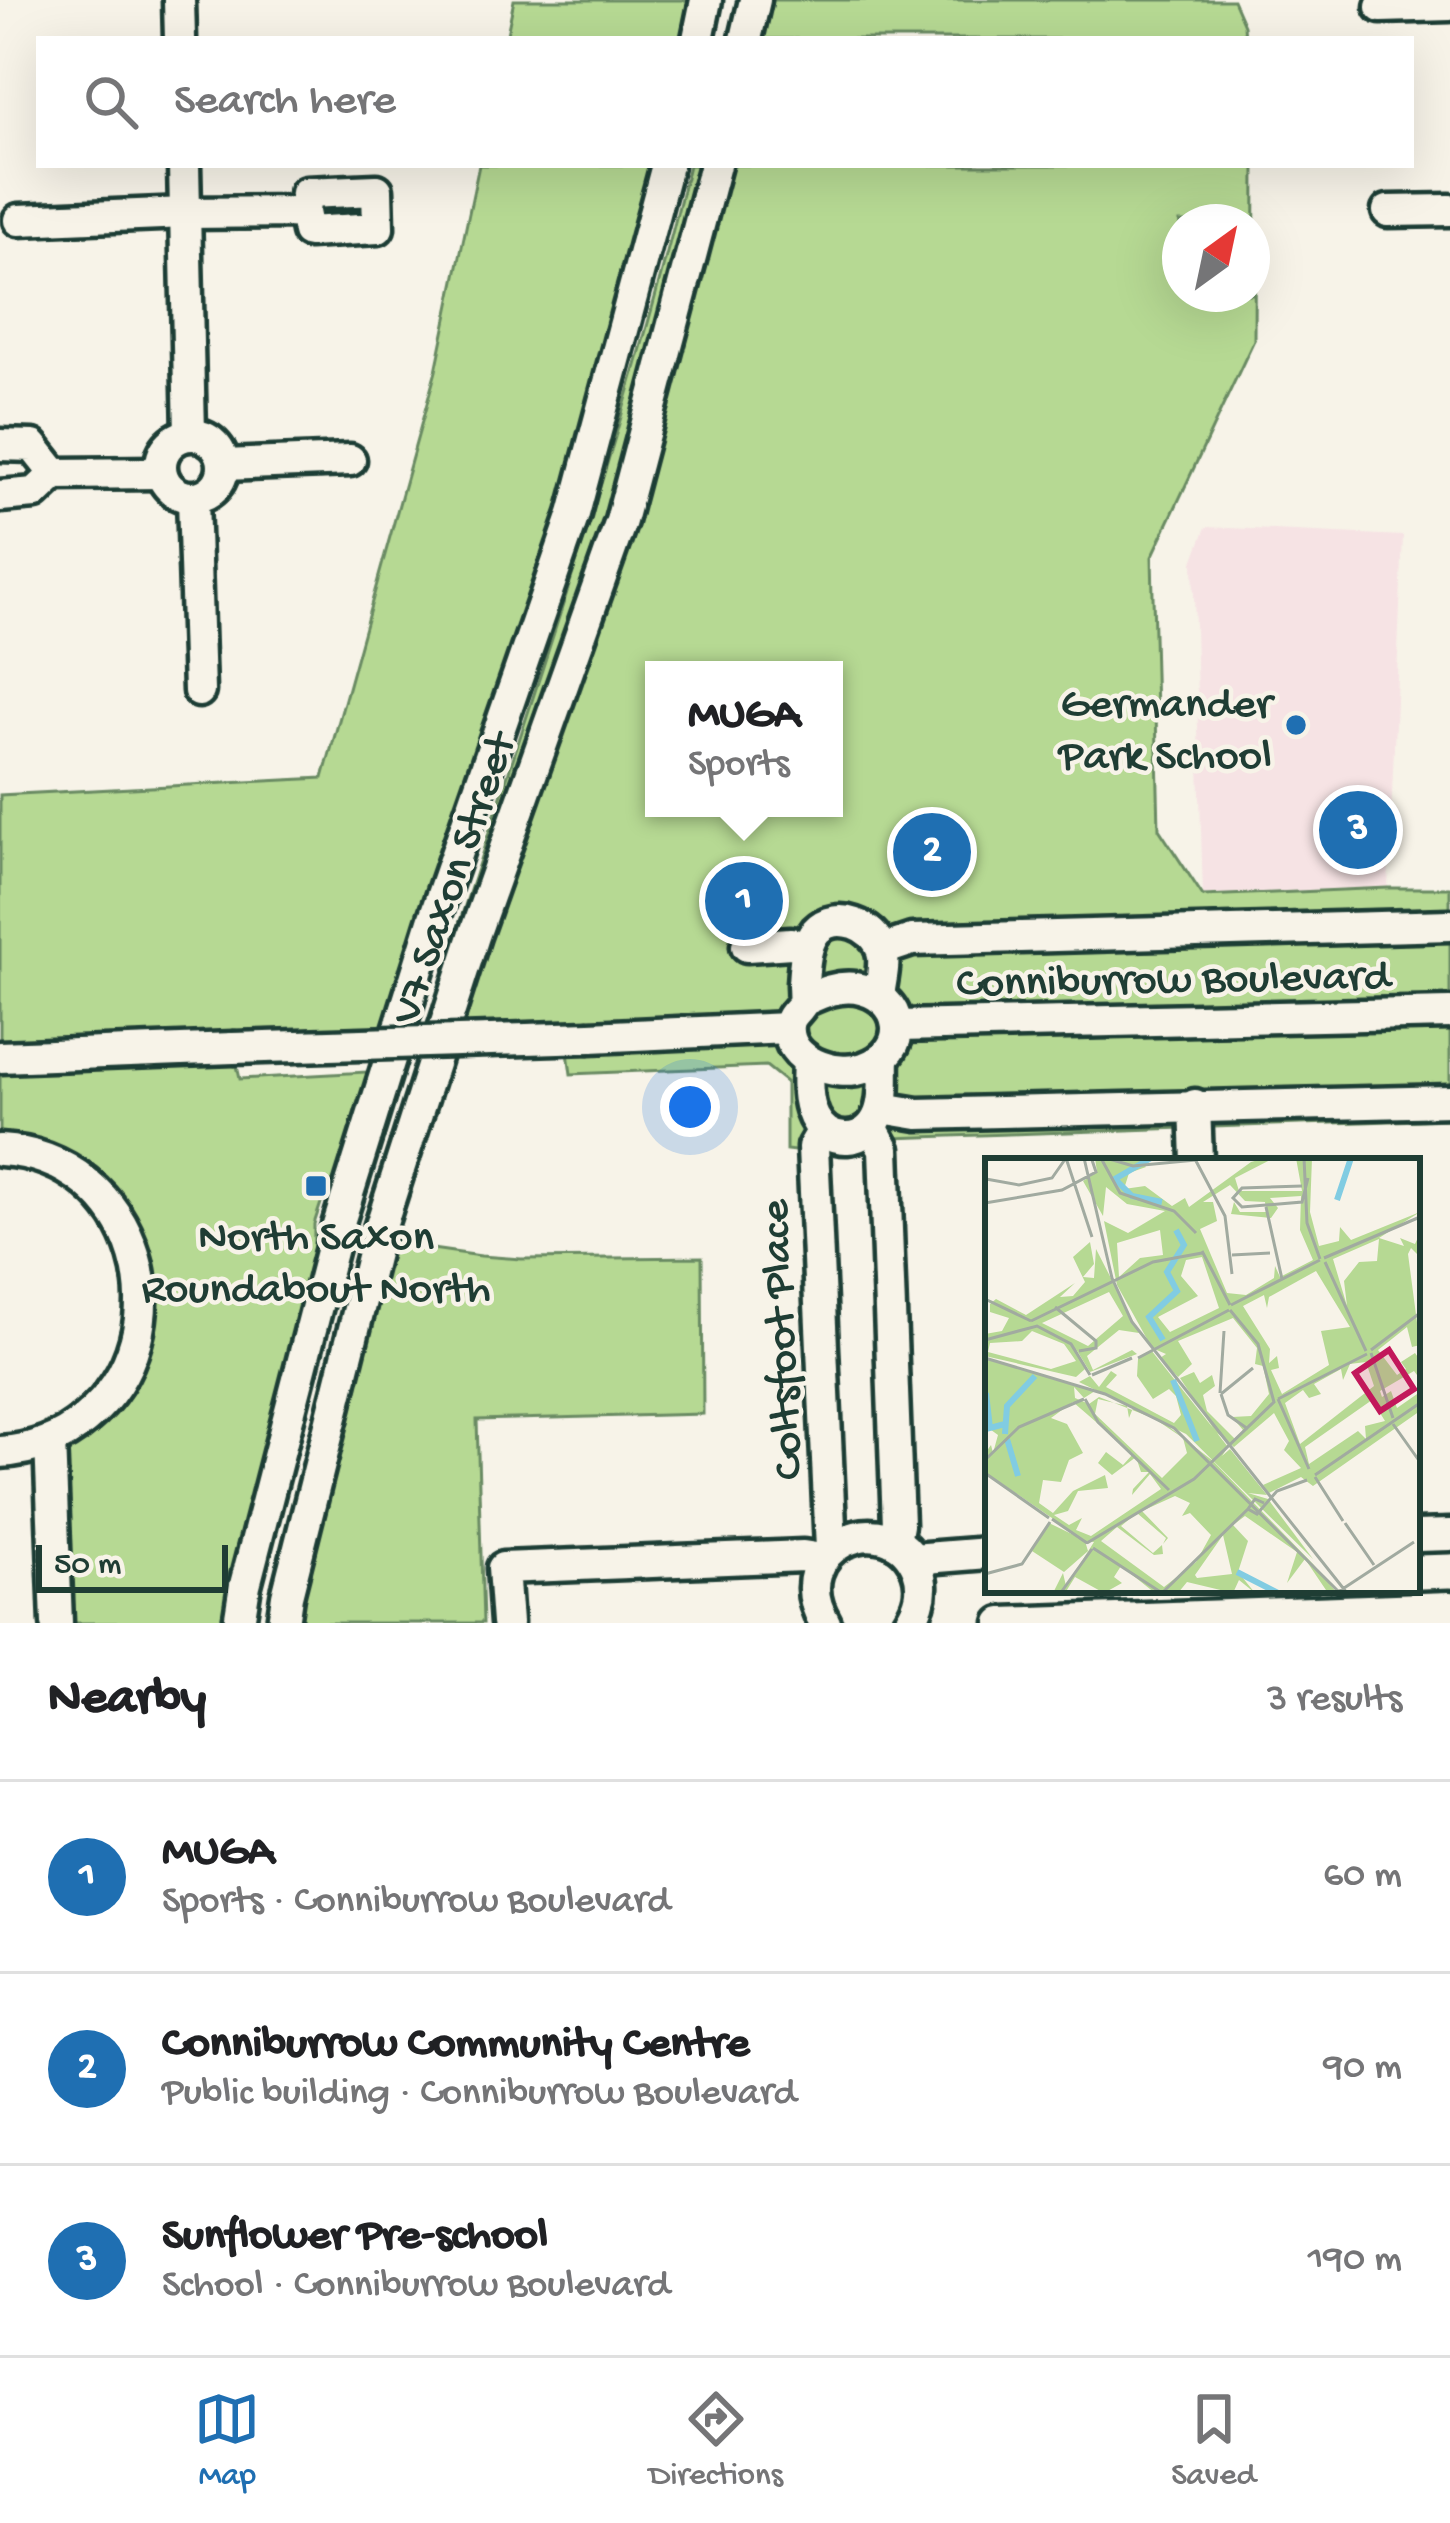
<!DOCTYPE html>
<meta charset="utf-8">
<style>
:root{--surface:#fff;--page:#f2f2f2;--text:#202124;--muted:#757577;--line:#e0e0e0;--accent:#1f6fb2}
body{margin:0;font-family:"Gochi Hand",sans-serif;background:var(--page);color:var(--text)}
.compass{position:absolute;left:1162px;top:204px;width:108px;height:108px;border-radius:50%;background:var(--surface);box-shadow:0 12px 48px #0002;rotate:33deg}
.scale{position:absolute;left:36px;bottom:30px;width:192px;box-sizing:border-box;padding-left:12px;border:6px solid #1f3d34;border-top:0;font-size:33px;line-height:42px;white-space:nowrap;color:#1f3d34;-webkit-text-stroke:9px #f7f3e8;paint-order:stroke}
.you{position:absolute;left:690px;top:1107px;width:42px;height:42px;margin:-30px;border:9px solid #fff;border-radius:50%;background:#1a73e8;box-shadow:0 0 0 18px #1a73e833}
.badge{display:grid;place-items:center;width:78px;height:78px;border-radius:50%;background:var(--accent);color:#fff;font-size:39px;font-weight:700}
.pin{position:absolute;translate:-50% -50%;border:6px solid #fff;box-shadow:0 3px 12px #0006}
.popup{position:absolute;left:645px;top:661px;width:198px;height:156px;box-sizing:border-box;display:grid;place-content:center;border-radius:0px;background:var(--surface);filter:drop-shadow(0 3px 9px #0005);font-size:39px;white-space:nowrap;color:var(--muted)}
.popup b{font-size:45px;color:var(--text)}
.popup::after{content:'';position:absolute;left:50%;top:100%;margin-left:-24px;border:24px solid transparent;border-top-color:var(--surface)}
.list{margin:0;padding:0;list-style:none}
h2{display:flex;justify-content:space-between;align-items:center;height:156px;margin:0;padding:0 48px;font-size:51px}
h2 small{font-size:39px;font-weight:400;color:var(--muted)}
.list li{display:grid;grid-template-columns:78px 1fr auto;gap:36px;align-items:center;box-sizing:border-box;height:192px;padding:0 48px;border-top:3px solid var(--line)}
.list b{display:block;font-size:45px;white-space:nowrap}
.list p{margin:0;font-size:39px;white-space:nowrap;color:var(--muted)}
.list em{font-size:39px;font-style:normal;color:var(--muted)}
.icon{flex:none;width:66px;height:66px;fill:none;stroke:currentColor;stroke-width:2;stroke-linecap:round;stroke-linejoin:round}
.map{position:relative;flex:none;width:1450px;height:1623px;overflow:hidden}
.search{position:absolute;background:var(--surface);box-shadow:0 12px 48px #0002;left:36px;right:36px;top:36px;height:132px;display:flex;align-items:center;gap:30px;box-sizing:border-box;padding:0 42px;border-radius:0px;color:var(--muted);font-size:45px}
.sheet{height:732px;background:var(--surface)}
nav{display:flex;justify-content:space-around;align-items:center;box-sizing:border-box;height:168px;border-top:3px solid var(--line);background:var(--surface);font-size:33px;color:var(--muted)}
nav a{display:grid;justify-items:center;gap:6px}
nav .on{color:var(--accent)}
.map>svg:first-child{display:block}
.built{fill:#f6e3e4}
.green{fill:#b6d993;stroke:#6a8b64;stroke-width:3;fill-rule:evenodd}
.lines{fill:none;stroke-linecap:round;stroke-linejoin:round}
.minor-casing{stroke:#1f3d34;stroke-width:39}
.minor{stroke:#f7f3e8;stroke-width:30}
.minor-bridge-casing{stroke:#1f3d34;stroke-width:39;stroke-linecap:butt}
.minor-bridge{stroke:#f7f3e8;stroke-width:30}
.poi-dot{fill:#1f6fb2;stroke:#f7f3e8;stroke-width:4.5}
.labels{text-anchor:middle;stroke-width:9;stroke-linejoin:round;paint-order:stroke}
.poi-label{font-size:45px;fill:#1f3d34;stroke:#f7f3e8;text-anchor:end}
.street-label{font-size:45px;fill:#1f3d34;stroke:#f7f3e8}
.inset-river{fill:none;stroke:#81cce2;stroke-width:6}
.inset-road{fill:none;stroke:#a1aaa0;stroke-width:3}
.view{fill:#c2185b;fill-opacity:0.15;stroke:#c2185b;stroke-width:6}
.inset-edge{fill:none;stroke:#1f3d34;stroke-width:6}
</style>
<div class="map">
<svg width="1450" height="1623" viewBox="0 0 1450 1623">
<rect width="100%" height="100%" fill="#f7f3e8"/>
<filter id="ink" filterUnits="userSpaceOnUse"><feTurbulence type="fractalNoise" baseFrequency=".00833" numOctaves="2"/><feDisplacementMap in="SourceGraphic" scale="24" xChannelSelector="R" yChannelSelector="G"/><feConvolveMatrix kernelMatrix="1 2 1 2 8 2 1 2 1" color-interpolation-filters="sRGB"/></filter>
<g filter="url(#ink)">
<!-- built -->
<polygon class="built" points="1206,527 1403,536 1388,888 1203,896 1193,562"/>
<!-- green -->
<g class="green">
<polygon points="514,0 706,0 698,39 506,39"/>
<polygon points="757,0 1233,0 1244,25 1245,39 747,39"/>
<polygon points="479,165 667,165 399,1030 233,1048 240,1079 384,1071 368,1130 324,1194 314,1224 313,1322 239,1623 66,1623 64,1450 122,1395 134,1226 0,1141 0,795 323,778 436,371"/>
<path d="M 689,165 L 704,165 C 640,433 548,693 460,955 L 450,952 C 534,691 625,432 689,165 Z"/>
<path d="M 715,165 L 1255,165 L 1254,340 L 1152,557 L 1159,829 L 1203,896 L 1388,888 L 1450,888 L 1450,1119 L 891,1138 L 803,1152 L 786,1150 L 786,1082 L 766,1066 L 571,1074 L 566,1038 L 443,1042 L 548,725 ZM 1180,222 L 1252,222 L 1252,294 L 1180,294 ZM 654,670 L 834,670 L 834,808 L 654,808 Z"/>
<polygon points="376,1241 481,1256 521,1259 702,1257 703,1414 477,1420 483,1623 284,1623"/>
</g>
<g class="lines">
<!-- minor casing -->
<g class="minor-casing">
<g id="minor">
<polyline points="179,0 180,39"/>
<polyline points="1381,7 1450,5"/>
<polyline points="698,39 706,0"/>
<polyline points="746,39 755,0"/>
<polyline points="184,165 190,434"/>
<polyline points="1388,211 1450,210"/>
<polyline points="19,220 185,213 304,212 308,232 378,228 377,190 306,193 304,212"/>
<circle cx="192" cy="466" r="31"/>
<polyline points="0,445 33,446 55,474"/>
<polyline points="224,465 350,460"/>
<polyline points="0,496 35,493 55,474 161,473"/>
<polyline points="193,498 199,691"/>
<polyline points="747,946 791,943 807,948"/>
<polyline points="882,950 912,940 1450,925"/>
<path d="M 803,1001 C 819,994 837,985 856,988 C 905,996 913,1051 864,1068 C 836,1078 785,1061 789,1025 C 790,1014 799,1011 803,1002 C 804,1000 803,987 803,984 C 804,968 805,944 816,931 C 836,910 875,925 882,951 C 886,965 880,984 879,997"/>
<polyline points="899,1026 1450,1013"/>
<polyline points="590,1037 788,1028"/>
<polyline points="0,1057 233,1048"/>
<path d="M 808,1061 C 807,1079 806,1100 814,1117 C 829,1147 867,1144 879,1114 C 886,1097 883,1075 884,1057"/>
<polyline points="1195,1105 1197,1161"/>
<polyline points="882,1108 918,1114 1450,1101"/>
<polyline points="872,1127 884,1149 898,1525 895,1542"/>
<polyline points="823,1130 813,1147 831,1549"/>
<path d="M 0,1150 C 139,1157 190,1332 85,1419 C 61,1440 32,1450 0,1452"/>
<polyline points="50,1441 57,1623"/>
<polyline points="1417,1536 1450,1535"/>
<polyline points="913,1559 988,1553"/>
<polyline points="239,1623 245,1585 336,1232 433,921 574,514 667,165"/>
<polyline points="283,1623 287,1596 376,1241 474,936 621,521 715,165"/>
<polyline points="507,1623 503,1568 803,1556 822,1559"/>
<path d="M 825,1623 C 779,1547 891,1499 918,1570 C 925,1589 920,1606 909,1623"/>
<polyline points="1002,1623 1450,1607"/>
</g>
</g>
<!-- minor -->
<use href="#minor" class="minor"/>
<!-- minor-bridge casing -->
<g class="minor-bridge-casing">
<polyline id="minor-bridge" points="233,1048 590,1037"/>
</g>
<!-- minor-bridge -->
<use href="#minor-bridge" class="minor-bridge"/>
</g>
</g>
<!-- markers -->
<g class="poi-dot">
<circle cx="1296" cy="725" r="12"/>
<rect x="304" y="1174" width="24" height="24" rx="6"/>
</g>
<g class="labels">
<!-- poi labels -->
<g class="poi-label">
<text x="1272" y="715">Germander<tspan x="1272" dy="52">Park School</tspan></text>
<text x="316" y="1248" text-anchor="middle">North Saxon<tspan x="316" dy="52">Roundabout North</tspan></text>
</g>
<!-- street labels -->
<g class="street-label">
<text transform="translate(449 877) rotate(-71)" y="16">V7 Saxon Street</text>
<text transform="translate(1173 975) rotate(-1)" y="16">Conniburrow Boulevard</text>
<text transform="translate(777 1340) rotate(-93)" y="16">Coltsfoot Place</text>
</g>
</g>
<!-- overview -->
<g transform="translate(985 1158)">
<rect width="435" height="435" fill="#f7f3e8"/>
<path d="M 110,0 L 166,0 L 154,1 L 161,9 L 144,15 L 139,31 L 160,28 L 187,48 L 200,40 L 204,49 L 266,4 L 281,0 L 289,0 L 250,20 L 254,33 L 317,33 L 311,0 L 327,0 L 325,54 L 334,88 L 354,83 L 355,69 L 366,82 L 435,54 L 394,80 L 419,88 L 415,80 L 430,86 L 435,75 L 434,98 L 426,90 L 423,96 L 435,187 L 427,189 L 422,169 L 393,192 L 412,217 L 421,211 L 416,204 L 430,195 L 435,202 L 435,221 L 429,213 L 395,233 L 397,239 L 406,233 L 412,250 L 435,234 L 435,253 L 328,328 L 316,319 L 284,335 L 278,327 L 316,310 L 299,292 L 304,283 L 289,255 L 249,289 L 232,275 L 243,289 L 237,298 L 245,291 L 282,337 L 263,335 L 283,341 L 328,401 L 201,276 L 94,224 L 105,218 L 114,229 L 126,213 L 132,217 L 121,229 L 189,265 L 196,257 L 191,238 L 184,231 L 168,241 L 152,218 L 153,201 L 166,192 L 228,270 L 195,220 L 209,214 L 215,225 L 227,217 L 230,228 L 218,237 L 222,253 L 250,281 L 258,272 L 247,259 L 266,258 L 284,236 L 278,208 L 270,206 L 272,190 L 248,160 L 193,183 L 207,206 L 193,219 L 175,200 L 181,196 L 167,190 L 132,127 L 119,63 L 143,75 L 180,53 L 142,46 L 121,29 L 118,58 L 98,23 L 112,14 ZM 245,27 L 260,43 L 280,44 L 281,54 L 255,54 L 249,44 L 246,56 L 286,60 L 293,50 L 285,40 L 316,38 L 315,72 L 328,102 L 295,119 L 290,108 L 289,120 L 261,137 L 242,135 L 215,71 L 232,63 L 228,44 L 218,44 ZM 175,72 L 178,97 L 155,100 L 134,119 L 132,85 ZM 394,81 L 392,103 L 374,104 L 359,123 L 362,148 L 348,101 ZM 217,99 L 234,150 L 185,174 L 173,159 L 213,138 L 196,118 L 201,102 ZM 331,113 L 365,169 L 336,173 L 344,207 L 297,236 L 286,212 L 294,210 L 292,198 L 284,205 L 285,191 L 258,148 L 279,137 L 282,150 L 284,139 ZM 381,204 L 389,228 L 315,286 L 300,245 L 318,232 L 324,240 L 336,236 L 329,226 L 356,211 L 358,222 L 365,206 ZM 387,242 L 400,263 L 380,268 L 381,281 L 373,273 L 324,306 L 320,289 ZM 105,84 L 109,106 L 98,119 L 109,120 L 111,91 L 154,175 L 134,172 L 102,198 L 108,212 L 147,192 L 152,196 L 105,214 L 91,191 L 100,211 L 91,219 L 0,198 L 0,176 L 17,173 L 24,160 L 5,154 L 5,146 L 11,141 L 41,157 L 90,125 L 75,139 L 88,138 L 100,124 L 88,99 ZM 124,134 L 138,158 L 103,188 L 57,165 ZM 47,173 L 79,186 L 91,203 L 66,211 L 3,194 L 5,185 L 37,183 ZM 0,201 L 110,233 L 99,240 L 89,229 L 90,240 L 104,246 L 114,239 L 178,264 L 228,303 L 328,406 L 352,435 L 343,435 L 320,401 L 302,425 L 312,394 L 260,358 L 248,367 L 263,383 L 253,414 L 270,435 L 254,422 L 248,435 L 202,424 L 193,435 L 170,435 L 136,408 L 129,419 L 137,425 L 119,435 L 90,419 L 80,435 L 68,435 L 78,415 L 81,428 L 109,384 L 100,383 L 103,393 L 79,414 L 47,393 L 64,365 L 99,382 L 0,314 L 1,294 L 6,287 L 8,295 L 13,277 L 2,269 ZM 113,241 L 142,248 L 144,260 L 148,250 L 164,257 L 198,280 L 202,295 L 177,320 L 110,256 ZM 88,244 L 148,296 L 138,307 L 121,294 L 113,305 L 127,317 L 151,299 L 156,314 L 164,314 L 148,331 L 147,337 L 165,316 L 176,331 L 106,378 L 91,372 L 97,360 L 84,367 L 69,357 L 83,353 L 93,333 L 123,330 L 120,317 L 88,333 L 68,355 L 54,345 L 58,322 L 76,324 L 84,302 L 98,295 L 82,266 L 66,260 ZM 190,338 L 205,345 L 197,358 L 205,355 L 226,377 L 211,404 L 179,429 L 116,383 L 132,369 L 169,397 L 178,396 L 177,387 L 168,395 L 136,368 L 152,355 L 181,380 L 178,386 L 183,380 L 157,353 ZM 238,377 L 247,416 L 212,420 L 210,417 Z" fill="#b6d993" fill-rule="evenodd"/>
<path class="inset-river" d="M 166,0 L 130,21 L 147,38 L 177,44M 352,42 L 366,0M 178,182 L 164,159 L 192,133 L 182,114 L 199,87 L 191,72M 188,222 L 212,283M 1,235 L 5,270 L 20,266M 20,276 L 22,248 L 50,218M 22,281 L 33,318M 252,414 L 293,435"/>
<path class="inset-road" d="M 81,0 L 107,79M 99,0 L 127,120 L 147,164 L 362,435M 121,0 L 148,8 L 211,2M 319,0 L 322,65 L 335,101M 117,2 L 135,35 L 189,53 L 211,75M 211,3 L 240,58 L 247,116M 1,21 L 34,27 L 67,20 L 81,0M 317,28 L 257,30 L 248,40 L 257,49 L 317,44 L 323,20M 0,45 L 77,32 L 111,14 L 107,2M 281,49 L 297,121M 217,93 L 245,147M 247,97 L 285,95M 339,100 L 435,59M 340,104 L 381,193M 0,141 L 46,163M 246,147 L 335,102M 70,149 L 111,183 L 111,190 L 94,193M 46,163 L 168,104 L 217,95M 0,182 L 52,168 L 86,186 L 105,217M 386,192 L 435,155M 386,195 L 408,260M 0,200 L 120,236 L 189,270 L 355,435M 153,200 L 244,152M 107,217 L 147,200M 235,235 L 239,173M 236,236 L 243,257 L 263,271M 236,236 L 268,210M 100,241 L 113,264 L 184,332M 293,241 L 382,196M 293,241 L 324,311M 408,266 L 435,304M 0,302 L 34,269 L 99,241M 0,315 L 64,360M 330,317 L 435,245M 330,319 L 358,363M 279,345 L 270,341 L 263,351 L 272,356 L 292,333 L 322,322M 67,361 L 102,385M 360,365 L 389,407M 102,385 L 209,321 L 289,244 L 273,186 L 245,152M 108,390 L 177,435M 0,416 L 37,406 L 65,364M 77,433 L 107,391M 353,434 L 429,384M 177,435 L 263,351"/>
<path class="view" d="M 404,192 L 429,231 L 395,253 L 370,215 Z"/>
<rect width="435" height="435" class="inset-edge"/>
</g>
</svg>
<svg class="compass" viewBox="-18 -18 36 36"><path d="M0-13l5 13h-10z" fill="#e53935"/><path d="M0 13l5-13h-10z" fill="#757577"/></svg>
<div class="scale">50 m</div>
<div class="you"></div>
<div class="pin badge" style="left:744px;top:901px">1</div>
<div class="popup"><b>MUGA</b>Sports</div>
<div class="pin badge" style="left:932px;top:852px">2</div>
<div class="pin badge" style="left:1358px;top:830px">3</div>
<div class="search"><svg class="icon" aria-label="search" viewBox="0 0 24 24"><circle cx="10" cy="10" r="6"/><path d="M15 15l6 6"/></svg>Search here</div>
</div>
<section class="sheet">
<h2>Nearby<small>3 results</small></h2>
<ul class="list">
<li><span class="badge">1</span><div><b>MUGA</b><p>Sports · Conniburrow Boulevard</p></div><em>60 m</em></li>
<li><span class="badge">2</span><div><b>Conniburrow Community Centre</b><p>Public building · Conniburrow Boulevard</p></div><em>90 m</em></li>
<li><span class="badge">3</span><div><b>Sunflower Pre-school</b><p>School · Conniburrow Boulevard</p></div><em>190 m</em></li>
</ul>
</section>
<nav>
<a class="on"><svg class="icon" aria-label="map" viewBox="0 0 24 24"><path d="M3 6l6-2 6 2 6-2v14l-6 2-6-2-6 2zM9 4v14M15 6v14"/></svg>Map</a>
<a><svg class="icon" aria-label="directions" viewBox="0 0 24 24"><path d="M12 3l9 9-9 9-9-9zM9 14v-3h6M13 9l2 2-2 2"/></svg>Directions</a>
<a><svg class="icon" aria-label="saved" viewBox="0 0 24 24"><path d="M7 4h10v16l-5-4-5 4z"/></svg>Saved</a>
</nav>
